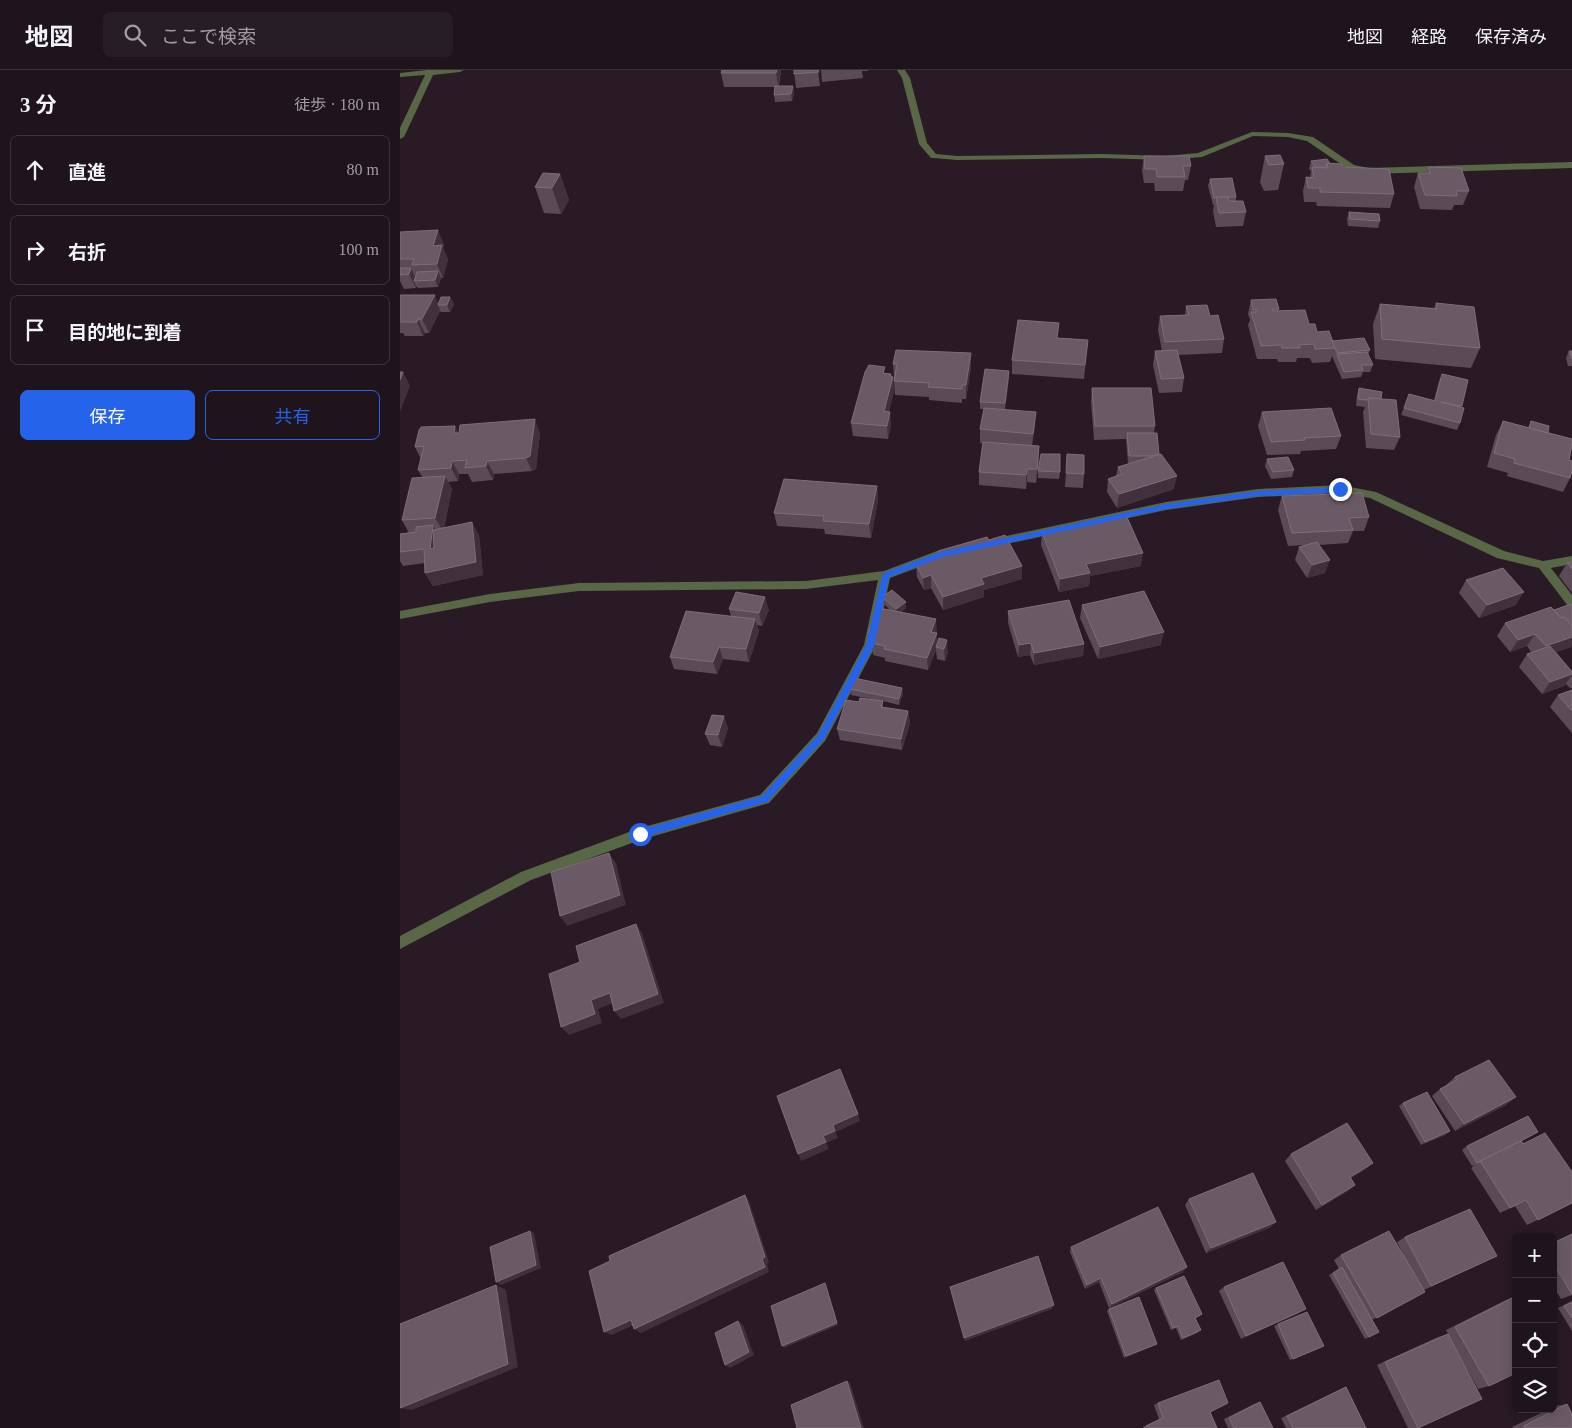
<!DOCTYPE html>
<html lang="ja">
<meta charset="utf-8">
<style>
:root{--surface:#1f141c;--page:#271d25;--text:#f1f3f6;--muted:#a19ea3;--line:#3c333b;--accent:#2563eb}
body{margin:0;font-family:"Times New Roman","Noto Sans JP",serif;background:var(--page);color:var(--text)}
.controls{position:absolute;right:15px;bottom:15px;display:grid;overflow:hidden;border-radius:8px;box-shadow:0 2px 12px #0003}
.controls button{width:45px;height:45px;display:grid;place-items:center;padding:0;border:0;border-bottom:1px solid var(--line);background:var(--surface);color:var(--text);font:25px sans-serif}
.stop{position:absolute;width:15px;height:15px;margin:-11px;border:4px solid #2563eb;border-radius:50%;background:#fff}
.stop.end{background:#2563eb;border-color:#fff;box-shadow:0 1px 5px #0008}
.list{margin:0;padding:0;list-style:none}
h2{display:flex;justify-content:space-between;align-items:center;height:65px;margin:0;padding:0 20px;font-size:21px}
h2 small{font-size:16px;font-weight:400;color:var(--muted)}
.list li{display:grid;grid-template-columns:32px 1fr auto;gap:15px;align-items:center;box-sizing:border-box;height:70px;margin:0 10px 10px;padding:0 10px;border:1px solid var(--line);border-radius:8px}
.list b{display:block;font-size:19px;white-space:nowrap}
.list em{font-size:16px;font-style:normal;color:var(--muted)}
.actions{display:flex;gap:10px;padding:15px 20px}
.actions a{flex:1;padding:11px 0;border:1px solid var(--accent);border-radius:8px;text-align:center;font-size:18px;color:var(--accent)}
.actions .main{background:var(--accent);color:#fff}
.icon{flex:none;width:28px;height:28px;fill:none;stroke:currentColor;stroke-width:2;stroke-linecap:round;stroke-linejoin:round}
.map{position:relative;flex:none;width:1172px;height:1358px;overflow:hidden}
header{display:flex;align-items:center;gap:30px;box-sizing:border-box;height:70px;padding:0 25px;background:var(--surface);border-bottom:1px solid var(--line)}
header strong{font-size:24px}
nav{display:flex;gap:28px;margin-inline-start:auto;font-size:18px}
.search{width:350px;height:45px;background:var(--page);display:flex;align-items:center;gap:12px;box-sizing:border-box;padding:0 18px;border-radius:8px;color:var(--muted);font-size:19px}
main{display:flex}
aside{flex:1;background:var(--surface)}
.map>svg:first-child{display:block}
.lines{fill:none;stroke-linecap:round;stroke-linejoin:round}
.minor{fill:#586846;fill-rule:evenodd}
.wall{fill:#5b4b57}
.shaded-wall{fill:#41313d}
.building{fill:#6a5a66;stroke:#7d6e79}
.route{fill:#2563eb}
</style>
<header>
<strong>地図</strong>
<div class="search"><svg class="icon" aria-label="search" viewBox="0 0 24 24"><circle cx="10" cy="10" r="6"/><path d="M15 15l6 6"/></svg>ここで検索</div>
<nav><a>地図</a><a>経路</a><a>保存済み</a></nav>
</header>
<main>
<aside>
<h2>3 分<small>徒歩 · 180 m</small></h2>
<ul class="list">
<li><svg class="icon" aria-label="ahead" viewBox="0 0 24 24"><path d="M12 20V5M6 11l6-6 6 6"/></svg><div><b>直進</b></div><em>80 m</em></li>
<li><svg class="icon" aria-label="right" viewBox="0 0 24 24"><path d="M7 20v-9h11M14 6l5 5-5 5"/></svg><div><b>右折</b></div><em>100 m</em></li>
<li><svg class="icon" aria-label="arrive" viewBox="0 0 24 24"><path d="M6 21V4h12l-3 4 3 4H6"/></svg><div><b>目的地に到着</b></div></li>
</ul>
<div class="actions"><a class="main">保存</a><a>共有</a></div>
</aside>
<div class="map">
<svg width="1172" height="1358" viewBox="0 0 1172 1358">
<rect width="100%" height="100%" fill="#291a26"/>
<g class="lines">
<!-- minor -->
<g class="minor">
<polygon points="27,0 64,0 60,2 33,5 4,67 0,69 0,58 25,5 0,7 0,3"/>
<polygon points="497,0 505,0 510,8 527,73 536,84 557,86 702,84 765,86 798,83 852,62 888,63 913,67 954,95 969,98 1172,92 1172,98 969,104 948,99 907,71 888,67 853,66 802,87 765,90 702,88 557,90 534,88 531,88 519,74 502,8"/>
<polygon points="940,415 976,422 1104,481 1143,491 1172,486 1172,494 1151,498 1172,525 1172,537 1168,536 1139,498 1097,488 970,428 940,423 858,427 766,440 592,477 586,473 592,469 766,432 858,419"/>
<polygon points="555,477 559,478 561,481 559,484 543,488 490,508 476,575 425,671 369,733 240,770 131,810 0,879 0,866 121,802 240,758 360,725 417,663 464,575 478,510 406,519 179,521 90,532 0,549 0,541 90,524 179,513 406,511 484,501 537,481"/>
</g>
</g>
<!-- wall -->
<g class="wall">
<polygon points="322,0 381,0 379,16 394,23 392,31 375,32 374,25 375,17 324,17 321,3"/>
<polygon points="394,0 418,0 420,16 396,18"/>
<polygon points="421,0 468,0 468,1 462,1 463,8 422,12"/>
<polygon points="744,86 791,96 788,110 785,110 783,121 755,121 754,113 744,113 742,100"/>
<polygon points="865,86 884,94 878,120 864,121 860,112"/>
<polygon points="911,91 930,94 943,97 994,124 990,138 917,136 916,132 904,132 903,121 906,107 910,108 911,101 909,99"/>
<polygon points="1028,97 1069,121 1063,135 1054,135 1052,140 1020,139 1014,117 1018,103 1026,103"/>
<polygon points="160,104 169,130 161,144 144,143 135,117"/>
<polygon points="810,109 836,127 836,131 846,142 843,156 816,157 813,141 814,135 813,135 808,116"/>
<polygon points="949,142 980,151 978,158 948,156 947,149"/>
<polygon points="0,162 44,174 43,178 48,189 43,208 41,208 38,217 18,218 16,216 16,218 4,219 0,211"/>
<polygon points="0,225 38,233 50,227 54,234 50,242 41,242 40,241 29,263 25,263 23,266 5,266 3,263 0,263"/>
<polygon points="851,230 879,239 879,241 909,254 917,262 932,271 970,280 968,285 973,295 970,302 963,302 961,307 942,309 932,286 930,292 912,293 910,288 897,288 896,292 878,292 877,289 857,289 848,255 850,250 848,244"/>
<polygon points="1036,233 1080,278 1071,298 975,289 973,254 980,234 1034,238"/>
<polygon points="786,236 810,246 824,269 822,283 778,285 784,308 782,322 759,323 753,295 755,281 762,281 758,260 760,246 785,245"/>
<polygon points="658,268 688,270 684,309 612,304 612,290"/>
<polygon points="1169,281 1172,281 1172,296 1168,296 1166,288"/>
<polygon points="493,294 571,297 566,329 562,329 562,333 529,330 529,327 495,325 494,311 494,307"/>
<polygon points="609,301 609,308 605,339 635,356 632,376 639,390 636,413 627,412 626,419 579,415 579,402 583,373 580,373 580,359 584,339 580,339 580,332"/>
<polygon points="486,303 491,304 492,307 493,307 494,321 489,341 491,355 488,369 453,366 451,353"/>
<polygon points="1042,304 1068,310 1061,338 1060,353 1057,360 1001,345 1009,324 1034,330 1039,311"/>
<polygon points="692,318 755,356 754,363 759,384 774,419 717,438 707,422 708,409 716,406 718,397 730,393 728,393 726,369 694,370 691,332"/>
<polygon points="959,318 981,329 1000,367 994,380 966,378 963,342 965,337 956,336 957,325"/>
<polygon points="862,342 941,366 936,379 901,381 900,384 867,385 858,356"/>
<polygon points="1103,351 1128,358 1131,351 1148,363 1169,390 1170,408 1163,422 1107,406 1108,403 1087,397 1096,365"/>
<polygon points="55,356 58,363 140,363 136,399 132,401 94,404 93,410 72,412 68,404 59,404 58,411 48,412 52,419 44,458 79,465 83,505 33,516 25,503 25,493 3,496 0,491 0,493 0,464 9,463 2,450 23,408 18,400 21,389 15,377"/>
<polygon points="667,384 684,404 683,418 665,417"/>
<polygon points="867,389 894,400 892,407 871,409 865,396"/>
<polygon points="638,401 660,402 659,409 638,408"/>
<polygon points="477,416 478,430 471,468 425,464 424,459 377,456 374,443"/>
<polygon points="882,426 969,447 964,461 953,461 948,473 919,475 925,503 907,508 895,490 899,477 904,475 888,476 878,440"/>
<polygon points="642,462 741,496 690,506 689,516 659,522 641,475"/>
<polygon points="589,470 622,496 622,509 584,520 584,527 543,540 531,518 524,520 517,507 516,494 539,488 538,481"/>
<polygon points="1172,492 1172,523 1159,506 1167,493"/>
<polygon points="1066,510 1116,535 1079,548 1059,523"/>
<polygon points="482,527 506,538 501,542 536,549 536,563 537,573 548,582 545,591 537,589 536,580 528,600 485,591 485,588 473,585 472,576 470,575 468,563 490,540 483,533"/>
<polygon points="682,535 761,575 698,589 680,548"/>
<polygon points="1172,535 1172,575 1171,577 1156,582 1172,601 1172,618 1170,618 1166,614 1164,616 1142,624 1119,597 1127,584 1132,583 1127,576 1110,582 1097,566 1105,553"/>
<polygon points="329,539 369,540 362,556 357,555 359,561 349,592 323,589 317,604 274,599 270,587 331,546"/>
<polygon points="608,541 684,574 683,586 634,595 630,585 618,587 608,553"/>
<polygon points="450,619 503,624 499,635 483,631 483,637 508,641 510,653 502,680 440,670 437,659 459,632 481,631 451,625"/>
<polygon points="1172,620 1172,663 1150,637 1158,625"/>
<polygon points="328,658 322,677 310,675 305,664"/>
<polygon points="1055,1007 1106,1035 1055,1061 1032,1026 1040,1019 1046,1016 1046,1015"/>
<polygon points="1003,1033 1050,1061 1045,1065 1021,1075 999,1036"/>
<polygon points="1133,1065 1122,1071 1172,1133 1127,1155 1115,1136 1100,1143 1071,1098 1075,1095 1072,1096 1062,1080 1067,1076"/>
<polygon points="891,1084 966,1099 951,1108 955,1115 948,1121 916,1140 885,1091"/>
<polygon points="789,1129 871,1157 806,1183 785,1135"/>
<polygon points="1172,1164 1172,1225 1161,1229 1153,1216 1153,1173"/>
<polygon points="1005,1167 1097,1186 1024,1220 972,1250 979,1262 965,1269 929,1205 939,1199 934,1190 941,1185 1006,1190 997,1172"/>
<polygon points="671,1177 783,1202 709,1238 699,1212 685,1219 670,1182"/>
<polygon points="824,1217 899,1243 841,1269 819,1221"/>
<polygon points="756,1218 800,1246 795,1248 799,1262 781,1270 776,1258 771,1260 754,1220"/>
<polygon points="1116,1226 1089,1316 1078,1319 1052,1272 1019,1358 1008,1358 977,1295 1038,1267 1048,1264 1046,1260 1106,1230"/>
<polygon points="1172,1231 1172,1261 1158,1238"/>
<polygon points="709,1239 755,1275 724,1288 707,1241"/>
<polygon points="878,1254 924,1276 890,1290 874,1256"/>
<polygon points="946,1317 966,1358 886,1358 881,1348 939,1320"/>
<polygon points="860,1332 873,1358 828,1358 824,1349 854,1334"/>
<polygon points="758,1333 810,1342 817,1358 743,1358 743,1357 759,1349 754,1335"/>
<polygon points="1167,1334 1172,1358 1113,1358 1112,1357 1149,1339 1153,1339 1153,1337 1155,1336"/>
</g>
<!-- shaded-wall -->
<g class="shaded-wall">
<polygon points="377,0 381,0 378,16 376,3"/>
<polygon points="393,16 394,23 392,31 391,24"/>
<polygon points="160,104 169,130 161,144 152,118"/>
<polygon points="38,160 44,174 43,178 48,189 43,208 37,194 33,176"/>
<polygon points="11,198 17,211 14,211 16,216 16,218 9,204"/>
<polygon points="38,201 41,208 38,217 35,210"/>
<polygon points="35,225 39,235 38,235 40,241 29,263 22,249"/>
<polygon points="50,227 54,234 50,242 47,235"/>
<polygon points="18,249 25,263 23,266 17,252"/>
<polygon points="571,283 571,297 566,329 566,315"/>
<polygon points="609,301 609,308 605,340 605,333"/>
<polygon points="3,302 10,316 0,342 0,310"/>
<polygon points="491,304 492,311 493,307 494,321 486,355 484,341"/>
<polygon points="490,342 491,355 488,369 487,356"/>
<polygon points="636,342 635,356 632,377 633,364"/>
<polygon points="135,349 140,363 136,399 132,401 126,388"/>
<polygon points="55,356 62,370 54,363"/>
<polygon points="639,376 639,390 636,413 637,399"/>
<polygon points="52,391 59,404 58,411 51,398"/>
<polygon points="87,391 94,404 93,410 86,396"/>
<polygon points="627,399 627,412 626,419 626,405"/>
<polygon points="45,406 52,419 43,461 35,448"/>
<polygon points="777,406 774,419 717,438 719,424"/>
<polygon points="477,416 478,430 471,468 469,454"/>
<polygon points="72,452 79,465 83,505 33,516 25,503"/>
<polygon points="33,455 40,469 37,492 30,479"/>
<polygon points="743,483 741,496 690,506 689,516 659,522 660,509 686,494"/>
<polygon points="930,490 925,503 907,508 912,495"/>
<polygon points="622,496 622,509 584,520 584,527 543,540 543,527 581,508"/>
<polygon points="531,505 531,518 524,520 523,508"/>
<polygon points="1124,522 1116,535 1079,548 1087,535"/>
<polygon points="365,527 369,540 362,556 359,543"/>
<polygon points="506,532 506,538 496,545 496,539"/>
<polygon points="355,549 359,561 349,592 346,579"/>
<polygon points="536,549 537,562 532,575 531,562"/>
<polygon points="764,562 761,575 698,589 700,577"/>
<polygon points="537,563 538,576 536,577 536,580 528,600 527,588"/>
<polygon points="1135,564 1127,576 1110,582 1118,570"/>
<polygon points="1172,567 1172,575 1171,577 1137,589 1146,576"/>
<polygon points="547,570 548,582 545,591 544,579"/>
<polygon points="631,573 630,585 618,587 619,575"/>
<polygon points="684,574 683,586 634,595 634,583"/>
<polygon points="319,577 323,589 317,604 313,592"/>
<polygon points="1172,604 1172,605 1164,616 1142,624 1150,612"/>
<polygon points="502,618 503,624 499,635 499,629"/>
<polygon points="508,641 510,653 502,680 501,669"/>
<polygon points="324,646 328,658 322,677 318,665"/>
<polygon points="209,783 216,793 226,835 167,856 160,846"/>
<polygon points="236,854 242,863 264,933 221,949 214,941"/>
<polygon points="210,923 216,932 198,939 202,953 169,965 161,957 191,930"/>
<polygon points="1116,1027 1106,1035 1055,1061 1064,1054"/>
<polygon points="458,1044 460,1051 436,1062 433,1055"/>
<polygon points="435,1061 438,1068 426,1073 423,1066"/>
<polygon points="1050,1061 1045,1065 1021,1075 1025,1072"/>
<polygon points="426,1072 429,1079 401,1091 398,1084"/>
<polygon points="973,1093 966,1099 943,1113 950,1107"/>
<polygon points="955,1115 948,1121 916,1140 922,1135"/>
<polygon points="345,1125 349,1131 369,1192 367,1194 369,1202 241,1263 234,1259"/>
<polygon points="876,1152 871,1157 806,1183 811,1178"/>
<polygon points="130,1161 134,1163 141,1198 101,1215 96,1212"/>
<polygon points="787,1197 783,1202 709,1238 712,1234"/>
<polygon points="701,1208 699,1212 685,1219 687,1215"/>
<polygon points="425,1213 426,1215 438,1255 384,1278 382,1276"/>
<polygon points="96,1215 106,1220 118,1297 12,1340 0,1338"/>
<polygon points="654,1235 652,1239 565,1271 564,1268"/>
<polygon points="906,1239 899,1243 841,1269 846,1266"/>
<polygon points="231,1250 238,1253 212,1265 204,1262"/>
<polygon points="338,1251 343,1255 354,1285 330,1298 325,1295"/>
<polygon points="757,1274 755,1275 724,1288 726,1286"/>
<polygon points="447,1311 450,1313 464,1358 461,1358"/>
</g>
<!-- building -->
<g class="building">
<polygon points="322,0 377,0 376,3 321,3"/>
<polygon points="394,0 418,0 419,2 394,4"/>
<polygon points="375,16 393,16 391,24 374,25"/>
<polygon points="880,85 884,94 869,95 865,86"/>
<polygon points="744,86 789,86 791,96 783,96 785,107 757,107 756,99 745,99"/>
<polygon points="927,89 930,94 927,93 926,98 915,97 911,91"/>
<polygon points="927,93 942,94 943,97 989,99 994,124 920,122 920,118 908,118 906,107 914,108 912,97 928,98"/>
<polygon points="1028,97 1061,98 1069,121 1056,121 1057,126 1025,125 1018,103 1030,103"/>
<polygon points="143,103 160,104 152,118 135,117"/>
<polygon points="832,108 836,127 814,128 810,109"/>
<polygon points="816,127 828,127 829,131 843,131 846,142 819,143"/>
<polygon points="949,142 979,144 980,151 950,149"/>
<polygon points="38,160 33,176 42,175 37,194 12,195 14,189 0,189 0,162"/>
<polygon points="0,198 11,198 9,204 0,205"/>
<polygon points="38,201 35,210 14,211 17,202"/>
<polygon points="0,225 35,225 22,249 18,249 17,252 0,252"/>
<polygon points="41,227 50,227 47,235 38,235"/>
<polygon points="876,229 879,239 872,239 873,241 905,240 909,254 915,254 917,262 929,261 935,278 915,279 914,274 899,275 900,278 882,278 881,275 861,276 851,242 856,242 856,239 853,240 851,230"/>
<polygon points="1036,233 1074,237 1080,278 982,269 980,234 1037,239"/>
<polygon points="807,235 810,246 818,245 824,269 765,272 760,246 789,245 786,236"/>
<polygon points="618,250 659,253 657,268 688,270 685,295 612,290"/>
<polygon points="964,268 970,280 937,283 932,271"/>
<polygon points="496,280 571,283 566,315 562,315 562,319 528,317 529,313 494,311 497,294 493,294"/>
<polygon points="777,280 784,308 761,309 755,281"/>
<polygon points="1169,281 1172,281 1172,289"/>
<polygon points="967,282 973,295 961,295 963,300 944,302 937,284"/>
<polygon points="469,295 485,297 483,303 491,304 490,306 493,307 484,341 490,342 487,356 451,353 465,302"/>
<polygon points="585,299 609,301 605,333 580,332"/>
<polygon points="0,302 3,302 0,310"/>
<polygon points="1042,304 1068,310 1062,336 1041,332 1064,338 1060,353 1004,338 1009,324 1035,331"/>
<polygon points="692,318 751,318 755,356 695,356"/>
<polygon points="959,318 982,322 981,329 968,328 967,330 958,329"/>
<polygon points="968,328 996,330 1000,367 971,364"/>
<polygon points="584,338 636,342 633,364 580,359"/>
<polygon points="931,338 941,366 904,368 905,370 871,372 862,342"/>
<polygon points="135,349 130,386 126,388 87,391 86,396 65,398 67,390 52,391 51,398 18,400 24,376 15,377 19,360 21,357 55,356 54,363 59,363 60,355"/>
<polygon points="1103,351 1172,369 1172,375 1169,390 1172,391 1172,401 1170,408 1114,393 1115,389 1094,383"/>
<polygon points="1131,351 1149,356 1148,363 1129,358"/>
<polygon points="727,363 757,363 759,384 752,386 729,386"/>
<polygon points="583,372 639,376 637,399 627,399 626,405 579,402"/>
<polygon points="641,384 660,384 660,402 638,401"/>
<polygon points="667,384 684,385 684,404 666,403"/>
<polygon points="761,384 777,406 719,424 708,409 722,404 718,397"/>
<polygon points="888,387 894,400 873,402 867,389"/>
<polygon points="45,406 35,448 2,450 12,408"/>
<polygon points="384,409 477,416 469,454 423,451 424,446 374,443"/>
<polygon points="962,423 969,447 949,448 953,460 892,463 882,426"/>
<polygon points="726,445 743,483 686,494 690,503 660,509 642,462"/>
<polygon points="72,452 76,492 25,503 24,479 0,482 0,464 16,462 16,457 33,455 30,479 34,478 33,460"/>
<polygon points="605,465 622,496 581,508 584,514 543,527 531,505 523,508 516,494 541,487 538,481 587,467 589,470"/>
<polygon points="917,472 930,490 912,495 899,477"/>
<polygon points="1172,492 1172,499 1167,493"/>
<polygon points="1103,498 1124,522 1087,535 1066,510"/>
<polygon points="492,520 506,532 496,539 482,527"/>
<polygon points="744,521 764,562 700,577 682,535"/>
<polygon points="336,522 365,527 359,543 329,539"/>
<polygon points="669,530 684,574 634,583 631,573 619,575 608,541"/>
<polygon points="1171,534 1172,535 1172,554 1171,555 1165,547 1161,548 1154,540"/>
<polygon points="1151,537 1161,548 1165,547 1172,556 1172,567 1146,576 1135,564 1118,570 1105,553"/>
<polygon points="479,538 536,549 531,562 537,563 527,588 484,579 485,576 471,573 475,564 468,563"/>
<polygon points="286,541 355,549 346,579 319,577 313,592 270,587"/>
<polygon points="539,568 547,570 544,579 536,577"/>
<polygon points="1150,576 1172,602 1172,604 1150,612 1127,584"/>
<polygon points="454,608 502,618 499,629 450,619"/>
<polygon points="1172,620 1172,641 1158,625"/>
<polygon points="460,628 483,631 481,637 508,641 501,669 437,659 446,630 459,632"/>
<polygon points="312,645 324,646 318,665 305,664"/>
<polygon points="209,783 220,825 160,846 151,802"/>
<polygon points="236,854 258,924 214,941 210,923 191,930 195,944 161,957 149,904 180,892 176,876"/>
<polygon points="1089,990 1116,1027 1064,1054 1040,1019 1057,1010 1055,1007"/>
<polygon points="440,999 458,1044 433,1055 435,1061 423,1066 426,1072 398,1084 377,1026"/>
<polygon points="1027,1022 1050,1061 1025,1072 1003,1033"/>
<polygon points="1128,1046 1138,1062 1077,1093 1067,1076"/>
<polygon points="947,1053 973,1093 950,1107 955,1115 922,1135 891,1084"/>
<polygon points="1145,1063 1172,1102 1172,1133 1138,1150 1126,1130 1110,1138 1080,1091 1121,1071 1123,1074"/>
<polygon points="853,1103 876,1152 811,1178 789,1129"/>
<polygon points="345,1125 365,1187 362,1189 365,1197 234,1259 231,1250 204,1262 189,1201 210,1191 209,1186"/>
<polygon points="758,1137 787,1197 712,1234 701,1208 687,1215 671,1177"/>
<polygon points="1070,1139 1097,1186 1031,1216 1005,1167"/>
<polygon points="130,1161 136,1195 96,1212 90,1177"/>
<polygon points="989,1161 1025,1222 977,1248 941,1185"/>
<polygon points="1172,1164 1172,1224 1153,1193 1153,1173"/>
<polygon points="638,1186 654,1235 564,1268 550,1217"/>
<polygon points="883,1192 906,1239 846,1266 824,1217"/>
<polygon points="942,1197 979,1262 969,1267 933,1203"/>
<polygon points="784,1206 802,1244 795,1248 801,1260 783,1268 778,1256 773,1258 756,1218"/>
<polygon points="425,1213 437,1253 382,1276 371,1236"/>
<polygon points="96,1215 108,1294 0,1338 0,1254"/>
<polygon points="1116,1226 1116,1303 1089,1316 1055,1257"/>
<polygon points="739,1227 757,1274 726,1286 709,1239"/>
<polygon points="1172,1232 1172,1248 1164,1236"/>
<polygon points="907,1242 924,1276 893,1289 878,1254"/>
<polygon points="338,1251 349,1282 325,1295 315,1263"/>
<polygon points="1048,1264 1082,1329 1018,1358 985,1292"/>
<polygon points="819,1310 828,1333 810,1342 817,1358 747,1358 746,1356 763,1348 758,1333"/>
<polygon points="447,1311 461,1358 397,1358 391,1335"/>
<polygon points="946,1317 966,1358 893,1358 887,1346"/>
<polygon points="860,1332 873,1358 834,1358 829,1348"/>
<polygon points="1167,1334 1172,1344 1172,1358 1125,1358 1124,1356"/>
</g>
<!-- route -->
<polygon class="route" points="940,417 943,419 940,422 858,426 766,439 542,487 489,507 474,576 424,669 367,732 240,768 237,767 235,764 240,760 362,726 418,665 466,575 483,503 541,482 766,434 858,421"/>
</svg>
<div class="controls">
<button>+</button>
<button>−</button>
<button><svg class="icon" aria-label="locate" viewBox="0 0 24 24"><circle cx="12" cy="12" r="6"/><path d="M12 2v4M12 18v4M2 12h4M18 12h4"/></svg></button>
<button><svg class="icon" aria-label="layers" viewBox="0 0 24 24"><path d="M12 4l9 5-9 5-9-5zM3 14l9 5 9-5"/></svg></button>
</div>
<div class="stop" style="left:240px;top:764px"></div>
<div class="stop end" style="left:940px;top:419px"></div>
</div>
</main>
